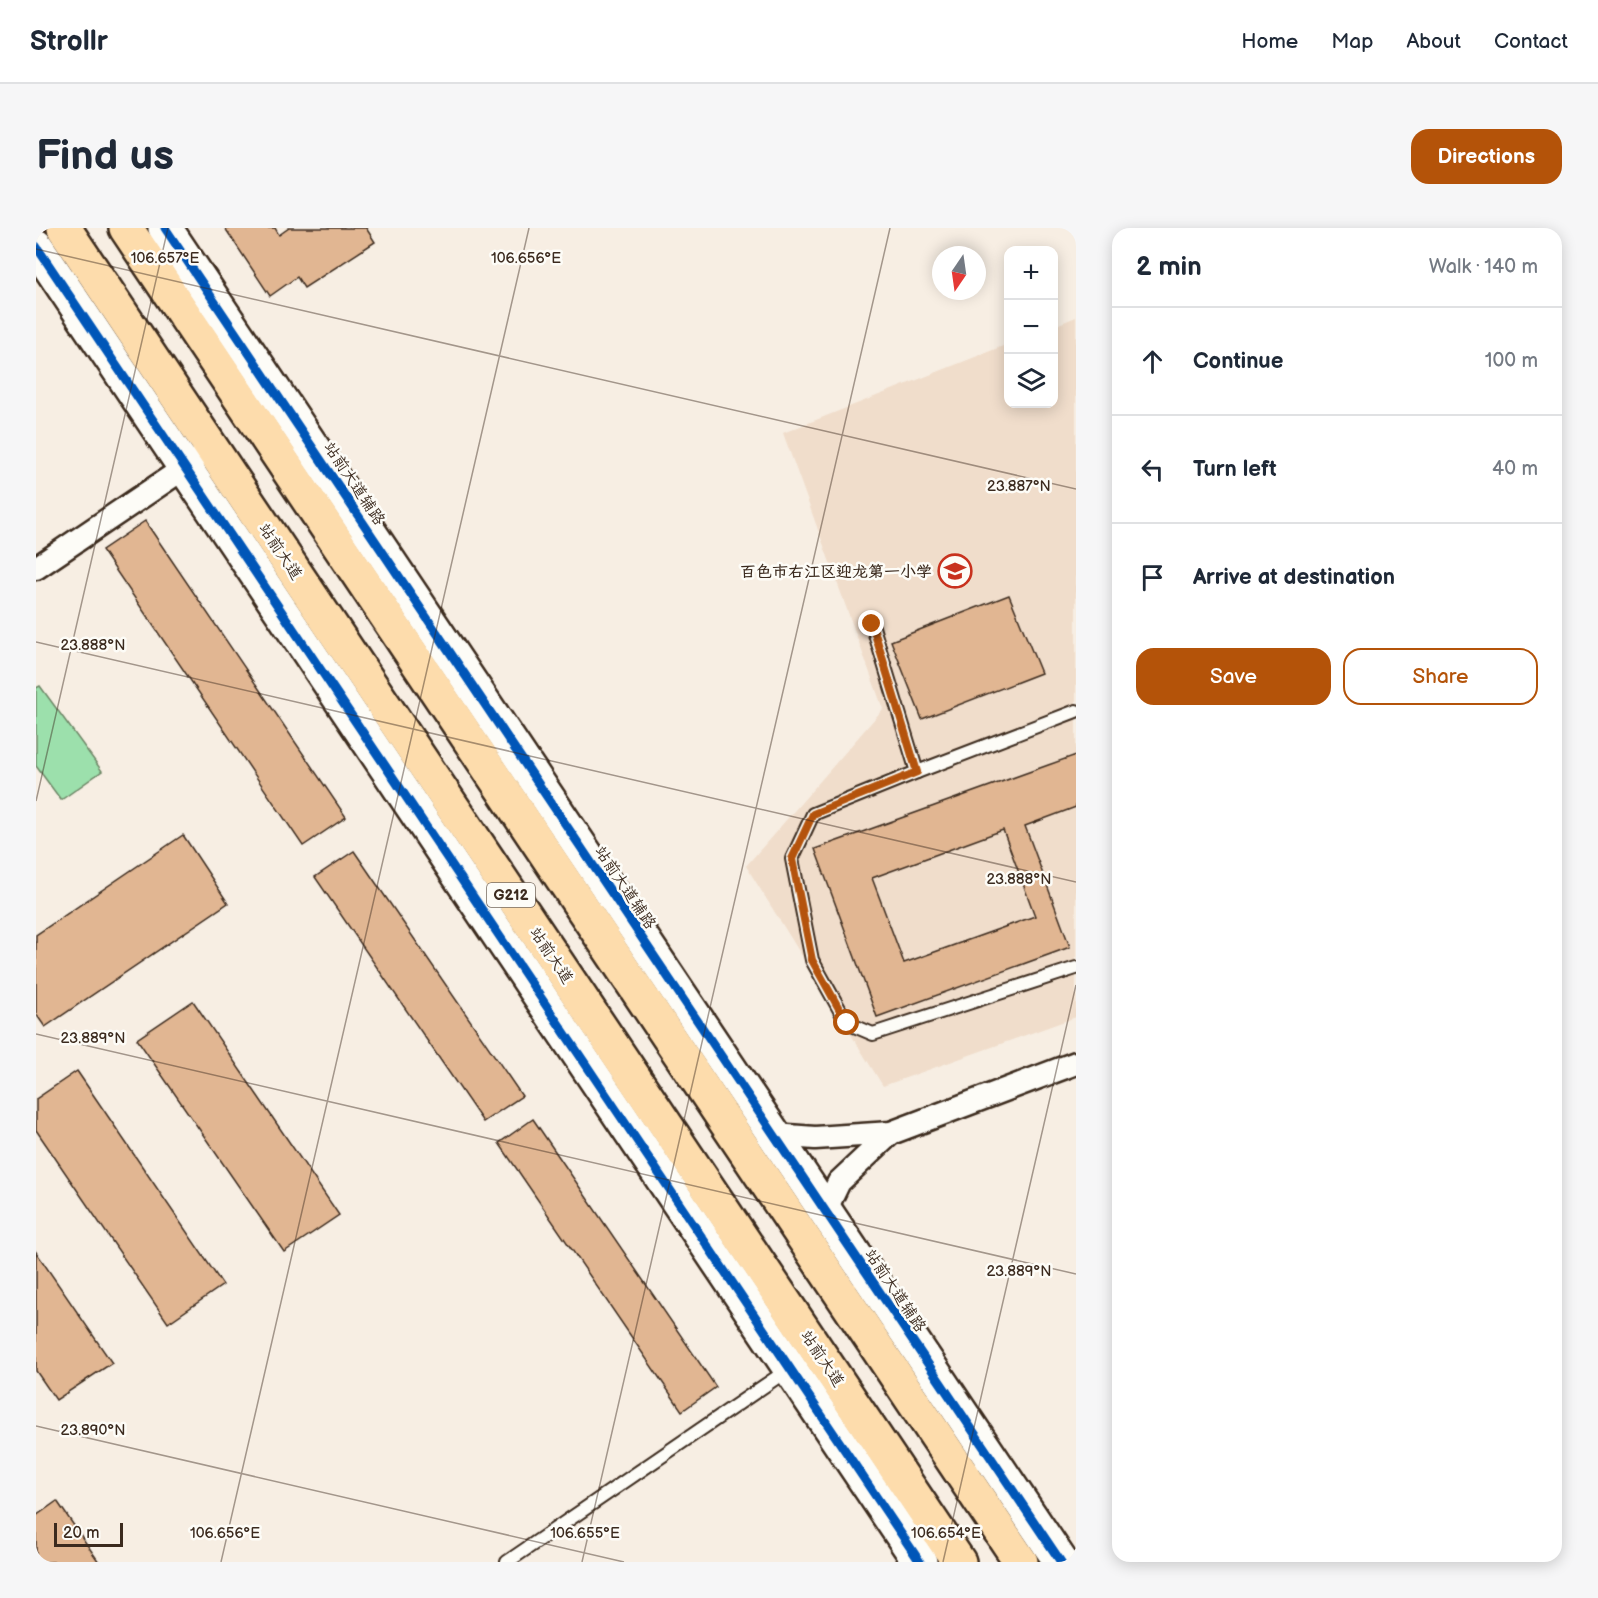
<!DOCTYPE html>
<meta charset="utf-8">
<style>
:root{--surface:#fff;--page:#f6f6f7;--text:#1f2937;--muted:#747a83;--line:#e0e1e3;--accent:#b45309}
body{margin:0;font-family:"Balsamiq Sans","LXGW WenKai TC",sans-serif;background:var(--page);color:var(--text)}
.controls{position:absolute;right:18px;top:18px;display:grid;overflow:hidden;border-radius:12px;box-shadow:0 3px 15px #0003}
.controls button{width:54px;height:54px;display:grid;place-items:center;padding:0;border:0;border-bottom:2px solid var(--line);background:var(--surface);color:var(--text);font:30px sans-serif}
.compass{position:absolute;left:896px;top:18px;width:54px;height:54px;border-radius:50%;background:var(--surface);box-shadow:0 3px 15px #0003;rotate:193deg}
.scale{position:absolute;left:18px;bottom:15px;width:69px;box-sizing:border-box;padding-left:6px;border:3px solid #3b2a1e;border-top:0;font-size:16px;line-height:21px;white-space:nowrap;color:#3b2a1e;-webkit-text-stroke:4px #fdfcf7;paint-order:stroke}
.stop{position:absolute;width:18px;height:18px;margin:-14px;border:4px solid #b45309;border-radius:50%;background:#fff}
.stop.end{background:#b45309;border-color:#fff;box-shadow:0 2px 6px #0008}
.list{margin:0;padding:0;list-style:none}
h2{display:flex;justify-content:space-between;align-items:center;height:78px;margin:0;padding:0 24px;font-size:26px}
h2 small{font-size:20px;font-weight:400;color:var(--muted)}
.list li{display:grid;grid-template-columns:39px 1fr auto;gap:18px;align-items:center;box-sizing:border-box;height:108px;padding:0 24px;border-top:2px solid var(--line)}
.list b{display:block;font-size:22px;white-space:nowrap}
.list em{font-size:20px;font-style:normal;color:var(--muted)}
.actions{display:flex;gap:12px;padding:18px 24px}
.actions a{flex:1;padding:14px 0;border:2px solid var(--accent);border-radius:18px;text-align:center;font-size:21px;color:var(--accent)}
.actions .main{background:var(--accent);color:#fff}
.icon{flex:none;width:33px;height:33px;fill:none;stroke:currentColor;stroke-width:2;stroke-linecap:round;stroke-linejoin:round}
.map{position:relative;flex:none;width:1040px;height:1334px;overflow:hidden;border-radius:18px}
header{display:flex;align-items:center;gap:36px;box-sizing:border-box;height:84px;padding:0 30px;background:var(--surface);border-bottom:2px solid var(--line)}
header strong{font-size:28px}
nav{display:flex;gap:33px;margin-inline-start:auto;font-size:21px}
.intro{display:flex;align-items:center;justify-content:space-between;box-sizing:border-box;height:144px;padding:0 36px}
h1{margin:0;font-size:42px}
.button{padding:15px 27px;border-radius:18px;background:var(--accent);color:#fff;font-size:21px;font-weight:700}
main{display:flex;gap:36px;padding:0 36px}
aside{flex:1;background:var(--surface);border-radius:18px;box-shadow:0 3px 15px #0003}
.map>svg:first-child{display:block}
.built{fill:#f0ddcb}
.green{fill:#9ce0ac;stroke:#6c8565;stroke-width:1.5}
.building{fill:#e1b692;stroke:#3b2a1e;stroke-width:1.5;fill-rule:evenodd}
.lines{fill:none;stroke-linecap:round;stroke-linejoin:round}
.lane-casing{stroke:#3b2a1e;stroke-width:16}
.street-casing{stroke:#3b2a1e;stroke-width:27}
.secondary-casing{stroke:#3b2a1e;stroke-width:38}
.highway-casing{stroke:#3b2a1e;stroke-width:38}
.lane{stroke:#fdfcf7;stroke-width:12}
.street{stroke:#fdfcf7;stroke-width:22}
.secondary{stroke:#fdfcf7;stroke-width:33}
.highway{stroke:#fddcac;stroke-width:33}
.cycleway-casing{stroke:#fdfcf7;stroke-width:13}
.cycleway{stroke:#0057b8;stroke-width:9}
.route{stroke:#b45309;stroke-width:8}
.ticks{fill:none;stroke:#3b2a1e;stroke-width:1.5;stroke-opacity:0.45}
.labels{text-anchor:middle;stroke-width:5;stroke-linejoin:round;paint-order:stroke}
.shield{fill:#fdfcf7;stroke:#75695f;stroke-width:1.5}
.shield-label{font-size:15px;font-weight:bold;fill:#3b2a1e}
.street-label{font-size:16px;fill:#3b2a1e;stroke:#fdfcf7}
.poi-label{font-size:16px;font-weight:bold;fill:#3b2a1e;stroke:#fdfcf7;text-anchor:end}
.ticks-label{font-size:15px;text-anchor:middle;fill:#3b2a1e;stroke:#fdfcf7;stroke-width:5;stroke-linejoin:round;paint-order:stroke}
</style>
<header>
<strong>Strollr</strong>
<nav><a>Home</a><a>Map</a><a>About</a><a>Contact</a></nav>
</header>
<div class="intro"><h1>Find us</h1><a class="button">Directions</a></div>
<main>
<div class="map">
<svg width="1040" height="1334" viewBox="0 0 1040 1334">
<rect width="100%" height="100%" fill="#f7eee3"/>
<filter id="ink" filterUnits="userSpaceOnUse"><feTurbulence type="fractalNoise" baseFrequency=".0167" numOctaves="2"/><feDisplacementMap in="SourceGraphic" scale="12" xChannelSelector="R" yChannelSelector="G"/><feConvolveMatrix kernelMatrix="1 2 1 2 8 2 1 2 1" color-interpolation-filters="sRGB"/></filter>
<g filter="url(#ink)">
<!-- built -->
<polygon class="built" points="1040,89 1040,789 847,858 710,638 847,481 747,205 972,116 972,176 1017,176 1018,98"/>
<!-- green -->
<polygon class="green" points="4,458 66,543 25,572 0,538 0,460"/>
<!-- building -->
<g class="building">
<polygon points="189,0 239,0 243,7 253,0 330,0 339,14 268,60 261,49 234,68"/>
<polygon points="109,293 310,589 267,618 66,322"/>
<polygon points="973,367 1005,445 886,491 855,413"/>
<path d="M 1040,527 L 1040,579 L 989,598 L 1034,719 L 841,789 L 779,621 ZM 967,602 L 999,688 L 868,735 L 836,650 Z"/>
<polygon points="147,607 192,675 9,799 0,786 0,707"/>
<polygon points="318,623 486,868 447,894 279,649"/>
<polygon points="157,773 303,987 248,1024 101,811"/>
<polygon points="41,843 187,1057 132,1095 0,902 0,871"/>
<polygon points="497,891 680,1159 646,1183 463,915"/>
<polygon points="0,1024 76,1135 20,1172 0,1143"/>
<polygon points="21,1273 63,1334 0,1334 0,1288"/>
</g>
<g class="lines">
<!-- lane casing -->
<g class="lane-casing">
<g id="lane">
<polyline points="836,396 881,544 777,586 756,631 776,732 811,795 837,806 1040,740"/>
<polyline points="881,544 1040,483"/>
<polyline points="471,1334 753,1141"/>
</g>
</g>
<!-- street casing -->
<g class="street-casing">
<g id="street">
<polyline points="0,340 160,232"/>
<polyline points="738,907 779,910 855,905 1040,835"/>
<polyline points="789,983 803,954 855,905"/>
</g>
</g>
<!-- secondary casing -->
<g class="secondary-casing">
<g id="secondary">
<polyline points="129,0 1025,1334"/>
<polyline points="0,18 884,1334"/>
</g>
</g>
<!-- highway casing -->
<g class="highway-casing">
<g id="highway">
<polyline points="28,0 923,1334"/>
<polyline points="90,0 985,1334"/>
</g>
</g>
<!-- lane -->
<use href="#lane" class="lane"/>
<!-- street -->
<use href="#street" class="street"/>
<!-- secondary -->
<use href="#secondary" class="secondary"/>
<!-- highway -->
<use href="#highway" class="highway"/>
<!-- cycleway casing -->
<g class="cycleway-casing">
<g id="cycleway">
<polyline points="129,0 1025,1334"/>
<polyline points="0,18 884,1334"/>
</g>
</g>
<!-- cycleway -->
<use href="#cycleway" class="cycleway"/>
</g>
</g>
<g class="lines" filter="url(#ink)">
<!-- route -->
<polyline class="route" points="811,795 776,732 756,631 777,586 881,544 836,396"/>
</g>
<!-- ticks -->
<path class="ticks" d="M 0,21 L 1040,261M 0,414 L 1040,654M 0,573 L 132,0M 0,806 L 1040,1046M 0,1198 L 588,1334M 185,1334 L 493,0M 546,1334 L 854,0M 907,1334 L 1040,757"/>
<!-- icons -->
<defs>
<g id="school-ring" transform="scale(1.725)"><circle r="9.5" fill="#fdfcf7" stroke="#c8321e" stroke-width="1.5"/><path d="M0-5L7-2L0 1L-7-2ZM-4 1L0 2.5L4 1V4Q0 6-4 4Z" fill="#c8321e"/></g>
</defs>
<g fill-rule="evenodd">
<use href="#school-ring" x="919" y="343"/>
</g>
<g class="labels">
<!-- shield labels -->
<rect class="shield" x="451" y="655" width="48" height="24" rx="4.5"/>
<g class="shield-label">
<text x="475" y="672">G212</text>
</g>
<!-- street labels -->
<g class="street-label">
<text transform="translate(319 255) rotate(56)" y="6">站前大道辅路</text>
<text transform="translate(245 323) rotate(56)" y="6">站前大道</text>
<text transform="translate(590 659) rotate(56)" y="6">站前大道辅路</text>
<text transform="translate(516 727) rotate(56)" y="6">站前大道</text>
<text transform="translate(860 1062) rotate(56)" y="6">站前大道辅路</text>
<text transform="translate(787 1130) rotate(56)" y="6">站前大道</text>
</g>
<!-- poi labels -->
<g class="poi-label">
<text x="896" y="349">百色市右江区迎龙第一小学</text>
</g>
</g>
<g class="ticks-label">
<text x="129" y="35">106.657°E</text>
<text x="490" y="35">106.656°E</text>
<text x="983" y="263">23.887°N</text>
<text x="57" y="422">23.888°N</text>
<text x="983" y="656">23.888°N</text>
<text x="57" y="815">23.889°N</text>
<text x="983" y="1048">23.889°N</text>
<text x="57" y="1207">23.890°N</text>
<text x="189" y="1310">106.656°E</text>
<text x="549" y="1310">106.655°E</text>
<text x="910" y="1310">106.654°E</text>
</g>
</svg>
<div class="controls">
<button>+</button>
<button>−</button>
<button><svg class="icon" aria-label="layers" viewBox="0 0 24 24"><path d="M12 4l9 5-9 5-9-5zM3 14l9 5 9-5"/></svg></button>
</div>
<svg class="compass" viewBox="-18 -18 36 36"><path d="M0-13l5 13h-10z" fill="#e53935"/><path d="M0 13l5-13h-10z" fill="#747a83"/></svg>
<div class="scale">20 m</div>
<div class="stop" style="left:811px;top:795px"></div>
<div class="stop end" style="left:836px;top:396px"></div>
</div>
<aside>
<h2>2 min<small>Walk · 140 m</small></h2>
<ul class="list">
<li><svg class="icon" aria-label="ahead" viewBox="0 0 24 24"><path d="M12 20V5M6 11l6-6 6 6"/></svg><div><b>Continue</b></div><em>100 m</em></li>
<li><svg class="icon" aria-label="left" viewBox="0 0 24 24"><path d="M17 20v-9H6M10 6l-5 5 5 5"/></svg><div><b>Turn left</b></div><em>40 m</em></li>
<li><svg class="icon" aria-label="arrive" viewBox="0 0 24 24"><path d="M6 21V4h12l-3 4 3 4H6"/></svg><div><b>Arrive at destination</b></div></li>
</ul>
<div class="actions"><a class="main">Save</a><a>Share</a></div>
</aside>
</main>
